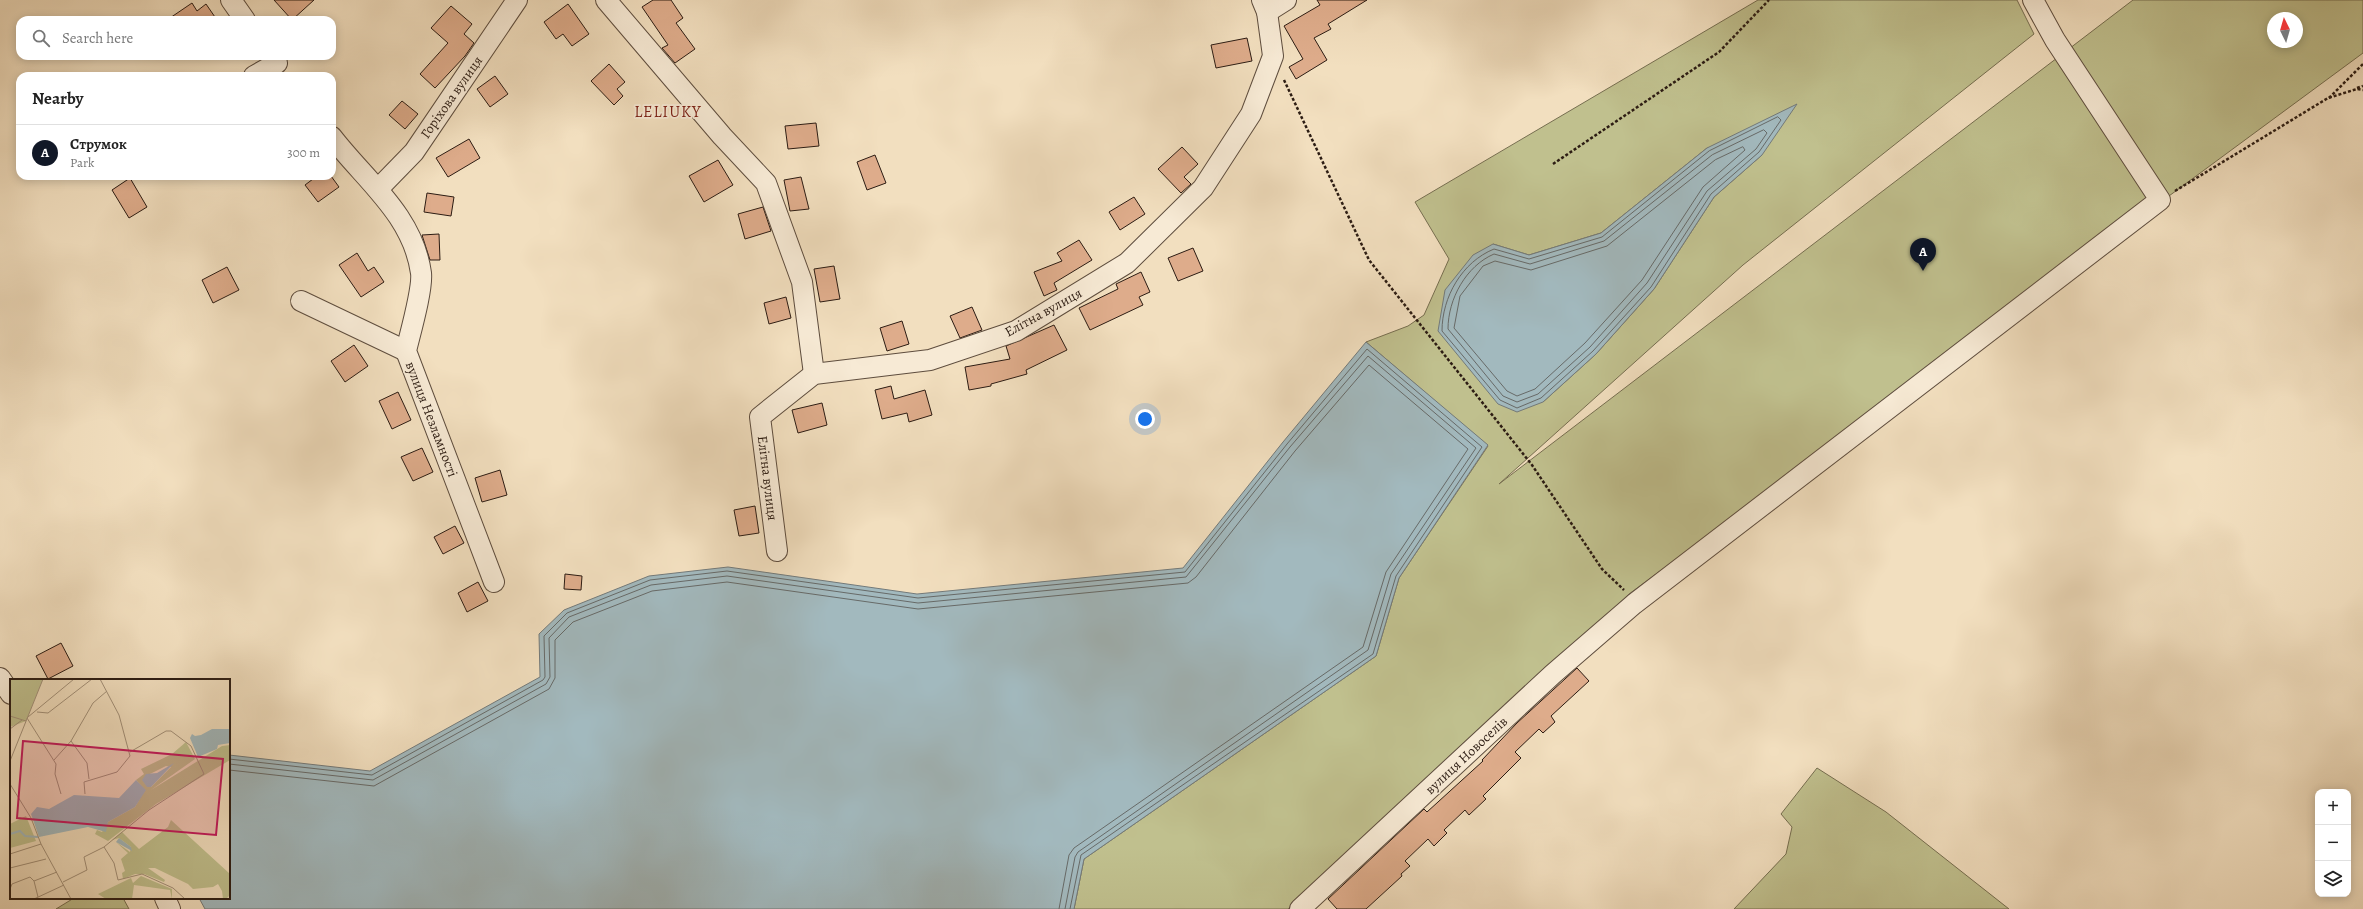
<!DOCTYPE html>
<meta charset="utf-8">
<style>
:root{--surface:#fff;--page:#f6f6f6;--text:#222;--muted:#767676;--line:#e0e0e0;--accent:#111827}
body{margin:0;font-family:Alegreya,serif;background:var(--page);color:var(--text)}
.controls{position:absolute;right:12px;bottom:12px;display:grid;overflow:hidden;border-radius:8px;box-shadow:0 2px 10px #0003}
.controls button{width:36px;height:36px;display:grid;place-items:center;padding:0;border:0;border-bottom:1px solid var(--line);background:var(--surface);color:var(--text);font:20px sans-serif}
.compass{position:absolute;left:2267px;top:12px;width:36px;height:36px;border-radius:50%;background:var(--surface);box-shadow:0 2px 10px #0003;rotate:355deg}
.you{position:absolute;left:1145px;top:419px;width:14px;height:14px;margin:-10px;border:3px solid #fff;border-radius:50%;background:#1a73e8;box-shadow:0 0 0 6px #1a73e833}
.badge{display:grid;place-items:center;width:26px;height:26px;border-radius:50%;background:var(--accent);color:#fff;font-size:13px;font-weight:700}
.pin{position:absolute;translate:-50% -33px;filter:drop-shadow(0 1px 2px #0008)}
.pin::after{content:'';position:absolute;top:21px;width:14px;height:12px;background:inherit;clip-path:polygon(0 0,100% 0,50% 100%)}
.list{margin:0;padding:0;list-style:none}
h2{display:flex;justify-content:space-between;align-items:center;height:52px;margin:0;padding:0 16px;font-size:17px}
h2 small{font-size:13px;font-weight:400;color:var(--muted)}
.list li{display:grid;grid-template-columns:26px 1fr auto;gap:12px;align-items:center;box-sizing:border-box;height:56px;padding:0 16px;border-top:1px solid var(--line)}
.list b{display:block;font-size:15px;white-space:nowrap}
.list p{margin:0;font-size:13px;white-space:nowrap;color:var(--muted)}
.list em{font-size:13px;font-style:normal;color:var(--muted)}
.icon{flex:none;width:22px;height:22px;fill:none;stroke:currentColor;stroke-width:2;stroke-linecap:round;stroke-linejoin:round}
.map{position:relative;flex:none;width:2363px;height:909px;overflow:hidden}
.search{position:absolute;background:var(--surface);box-shadow:0 2px 10px #0003;left:16px;top:16px;width:320px;height:44px;display:flex;align-items:center;gap:10px;box-sizing:border-box;padding:0 14px;border-radius:12px;color:var(--muted);font-size:15px}
.panel{position:absolute;background:var(--surface);box-shadow:0 2px 10px #0003;left:16px;top:72px;width:320px;height:108px;border-radius:12px}
.map>svg:first-child{display:block}
.green{fill:#c0c08e;stroke:#766e50;fill-rule:evenodd}
.water{fill:#a2b9be;stroke:#737a7a}
.lines{fill:none;stroke-linecap:round;stroke-linejoin:round}
.shore{stroke:#676a68;stroke-width:1}
.building{fill:#deac8b;stroke:#2c1c13}
.minor-casing{stroke:#5e4d3e;stroke-width:22}
.path{stroke:#2c1c13;stroke-width:2.5;stroke-dasharray:3 2;stroke-linecap:butt}
.minor{stroke:#f7ead5;stroke-width:20}
.labels{text-anchor:middle;stroke-width:3.5;stroke-linejoin:round;paint-order:stroke}
.street-label{font-size:14px;fill:#2c1c13;stroke:#f7ead5}
.quarter-label{font-size:16px;letter-spacing:1px;fill:#7a1f14;stroke:#f7ead5}
.inset-river{fill:none;stroke:#a2b9be;stroke-width:2}
.inset-road{fill:none;stroke:#a3917a;stroke-width:1}
.view{fill:#c2185b;fill-opacity:0.15;stroke:#c2185b;stroke-width:2}
.inset-edge{fill:none;stroke:#2c1c13;stroke-width:2}
</style>
<div class="map">
<svg width="2363" height="909" viewBox="0 0 2363 909">
<rect width="100%" height="100%" fill="#f2dfbf"/>
<filter id="stains"><feTurbulence type="fractalNoise" baseFrequency=".005" numOctaves="4"/><feColorMatrix values="0 0 0 0 .2 0 0 0 0 .09 0 0 0 0 .02 0 0 0 .5 -.17"/></filter>
<radialGradient id="worn" r=".72"><stop offset=".6" stop-color="#630" stop-opacity="0"/><stop offset="1" stop-color="#630" stop-opacity=".3"/></radialGradient>
<!-- green -->
<g class="green">
<path d="M 1758,0 L 2017,0 L 2034,34 L 1743,265 L 1499,484 L 2133,0 L 2363,0 L 2363,53 L 1629,594 L 1590,632 L 1288,909 L 1074,909 L 1084,859 L 1376,656 L 1399,578 L 1488,446 L 1366,342 L 1408,326 L 1424,315 L 1449,259 L 1415,202 ZM 2273,18 L 2297,18 L 2297,42 L 2273,42 ZM 1707,148 L 1762,155 L 1714,197 L 1654,289 L 1596,354 L 1543,402 L 1493,244 L 1529,255 L 1601,233 Z"/>
<polygon points="1817,768 1886,812 2009,909 1734,909 1786,854 1792,827 1781,814"/>
<polygon points="74,898 123,898 129,909 56,909"/>
</g>
<!-- water -->
<g class="water">
<polygon points="1797,104 1762,155 1714,197 1654,289 1596,354 1543,402 1517,412 1498,404 1438,331 1445,290 1473,255 1493,244 1529,255 1601,233 1707,148"/>
<polygon points="1366,342 1488,445 1399,578 1376,656 1084,859 1074,909 205,909 199,898 229,898 229,755 370,771 540,677 539,634 564,610 649,576 728,567 917,594 1183,568 1283,442"/>
</g>
<g class="lines">
<!-- shore -->
<g class="shore">
<path d="M 1778,117 L 1781,120 L 1759,152 L 1711,194 L 1651,287 L 1593,351 L 1541,398 L 1517,408 L 1500,400 L 1442,331 C 1442,297 1462,262 1494,249 L 1529,259 L 1602,237 L 1709,151 Z"/>
<path d="M 1764,130 L 1767,133 L 1756,149 L 1707,191 L 1647,283 L 1590,347 L 1538,394 L 1517,402 L 1503,396 L 1448,329 C 1448,299 1466,266 1494,254 L 1530,264 L 1604,241 L 1712,155 Z"/>
<polygon points="1743,147 1745,150 1703,187 1642,280 1585,343 1535,389 1517,396 1507,391 1454,328 1460,296 1483,266 1495,261 1531,270 1607,246 1715,160"/>
<polyline points="229,759 372,775 543,680 545,677 544,636 567,613 650,580 727,571 918,598 1185,572 1287,444 1367,349 1482,447 1396,576 1373,654 1081,855 1070,909"/>
<polyline points="229,764 373,780 546,684 550,677 549,638 569,617 651,585 727,576 918,603 1186,577 1290,447 1368,356 1476,448 1391,574 1368,650 1078,852 1075,857 1065,909"/>
<polyline points="229,770 374,786 549,689 555,678 555,640 573,622 652,591 727,582 918,609 1188,583 1196,577 1295,451 1369,365 1468,449 1386,572 1363,647 1074,848 1069,855 1059,909"/>
</g>
</g>
<!-- building -->
<g class="building">
<polygon points="274,0 314,0 292,20"/>
<polygon points="653,0 671,0 683,18 676,23 695,49 675,63 662,48 668,45 642,7"/>
<polygon points="1317,0 1367,0 1328,24 1331,29 1314,38 1327,60 1296,79 1289,67 1303,59 1284,26 1320,5"/>
<polygon points="192,3 197,11 206,4 217,20 167,20"/>
<polygon points="568,4 589,34 572,46 563,34 556,39 544,22"/>
<polygon points="451,6 472,24 464,34 474,43 465,56 435,88 420,74 448,43 431,28"/>
<polygon points="1247,38 1252,61 1216,68 1211,45"/>
<polygon points="609,64 625,82 617,89 623,96 614,105 591,81"/>
<polygon points="495,76 508,94 490,107 477,89"/>
<polygon points="402,101 418,114 405,129 389,115"/>
<polygon points="816,123 819,146 788,149 785,126"/>
<polygon points="469,139 480,158 448,177 436,158"/>
<polygon points="1182,147 1198,164 1184,177 1191,184 1181,193 1158,169"/>
<polygon points="875,155 886,183 867,190 857,162"/>
<polygon points="718,160 733,185 704,202 689,176"/>
<polygon points="317,176 331,176 339,187 318,202 305,185"/>
<polygon points="801,177 809,209 790,211 784,180"/>
<polygon points="130,178 147,207 129,218 112,190"/>
<polygon points="427,193 454,197 451,216 424,212"/>
<polygon points="1134,197 1145,214 1120,230 1109,212"/>
<polygon points="763,207 771,231 745,239 738,214"/>
<polygon points="439,234 440,260 430,260 422,235"/>
<polygon points="1079,240 1092,260 1054,283 1057,290 1044,296 1034,272 1062,261 1057,253"/>
<polygon points="1193,248 1203,271 1178,281 1168,258"/>
<polygon points="357,253 368,271 374,267 384,282 361,297 339,265"/>
<polygon points="834,266 840,299 820,302 814,269"/>
<polygon points="227,267 239,290 213,303 202,280"/>
<polygon points="1141,272 1150,292 1139,297 1143,305 1090,330 1079,308 1118,289 1116,284"/>
<polygon points="786,297 791,318 769,324 764,303"/>
<polygon points="972,307 982,330 960,338 950,316"/>
<polygon points="902,321 909,344 887,351 880,328"/>
<polygon points="1054,325 1067,350 1026,370 1027,374 991,384 991,386 969,390 965,367 1010,359 1006,346"/>
<polygon points="354,345 368,366 345,382 331,361"/>
<polygon points="891,386 894,399 925,390 932,415 909,422 907,413 882,419 875,390"/>
<polygon points="398,392 411,420 392,429 379,401"/>
<polygon points="822,403 827,425 798,433 792,410"/>
<polygon points="422,448 433,472 413,481 401,457"/>
<polygon points="500,470 507,495 482,502 475,478"/>
<polygon points="755,506 759,533 739,536 734,510"/>
<polygon points="455,526 464,543 443,554 434,537"/>
<polygon points="565,574 582,576 581,590 564,589"/>
<polygon points="478,582 488,601 467,612 458,593"/>
<polygon points="61,643 73,666 48,679 36,656"/>
<polygon points="1577,668 1589,681 1551,716 1555,722 1543,733 1539,729 1515,752 1521,758 1483,796 1486,799 1469,815 1465,810 1444,830 1447,833 1434,846 1428,839 1405,861 1410,866 1401,874 1402,876 1366,909 1337,909 1328,899 1424,809 1427,812 1483,761 1482,760 1517,723"/>
</g>
<g class="lines">
<!-- minor casing -->
<g class="minor-casing">
<g id="minor">
<polyline points="231,0 245,20"/>
<polyline points="606,0 722,136 766,183 802,282 814,374"/>
<polyline points="1267,12 1286,0"/>
<polyline points="254,76 277,63"/>
<path d="M 332,137 C 365,180 413,215 421,273 C 423,289 410,334 406,351 L 494,582"/>
<polyline points="378,189 414,152 517,0"/>
<polyline points="301,301 406,351"/>
<polyline points="777,551 760,417 814,374 930,360 1016,331 1127,263 1203,188 1251,114 1273,56 1267,12 1262,0"/>
<polyline points="0,678 11,694"/>
<polyline points="165,898 170,909"/>
<polyline points="1300,909 1553,674 1634,604 2160,200 2055,40 2033,0"/>
</g>
</g>
<!-- path -->
<g class="path">
<polyline points="1284,80 1369,260 1532,465 1602,569 1624,590"/>
<polyline points="2357,88 2363,86"/>
<polyline points="2329,98 2363,64"/>
<polyline points="1553,164 1719,52 1769,0"/>
<polyline points="2175,191 2328,98 2357,89 2363,90"/>
</g>
<!-- minor -->
<use href="#minor" class="minor"/>
</g>
<g class="labels">
<!-- street labels -->
<g class="street-label">
<text transform="translate(451 97) rotate(-55)" y="5">Горіхова вулиця</text>
<text transform="translate(1043 312) rotate(-29)" y="5">Елітна вулиця</text>
<text transform="translate(432 419) rotate(69)" y="5">вулиця Незламності</text>
<text transform="translate(768 478) rotate(83)" y="5">Елітна вулиця</text>
<text transform="translate(1466 755) rotate(-43)" y="5">вулиця Новоселів</text>
</g>
<!-- quarter labels -->
<g class="quarter-label">
<text x="668" y="117">LELIUKY</text>
</g>
</g>
<!-- overview -->
<g transform="translate(10 679)">
<rect width="220" height="220" fill="#f2dfbf"/>
<path d="M 0,0 L 33,0 L 16,42 L 0,48 ZM 176,63 L 185,80 L 141,111 L 212,67 L 220,66 L 220,81 L 146,125 L 98,162 L 85,155 L 87,151 L 92,153 L 98,143 L 125,128 L 135,111 L 126,101 L 134,95 L 131,90 L 162,75 ZM 156,87 L 161,88 L 141,108 L 140,95 ZM 16,137 L 26,162 L 0,169 L 0,145 ZM 161,141 L 220,195 L 220,216 L 216,220 L 213,220 L 212,212 L 208,205 L 203,208 L 183,210 L 178,205 L 145,189 L 138,189 L 155,201 L 154,203 L 134,195 L 125,195 L 113,200 L 112,194 L 115,192 L 111,180 L 118,174 L 106,163 L 120,173 L 121,168 L 109,159 L 102,161 L 112,153 L 129,170 L 158,148 ZM 131,197 L 162,210 L 162,220 L 160,211 L 124,206 L 122,220 L 96,220 L 88,215 L 121,199 L 123,204 Z" fill="#c0c08e" fill-rule="evenodd"/>
<path d="M 202,50 L 220,50 L 220,64 L 208,66 L 207,70 L 188,78 L 180,59 L 182,55 L 185,57 L 191,56 ZM 164,84 L 141,108 L 137,108 L 132,101 L 136,95 L 147,94 ZM 126,101 L 136,111 L 125,128 L 98,143 L 96,153 L 78,148 L 29,158 L 21,135 L 27,128 L 39,130 L 64,116 L 109,119 ZM 109,159 L 121,168 L 122,172 L 106,163 Z" fill="#a2b9be"/>
<path class="inset-river" d="M 0,155 L 10,152 L 15,157 L 28,158"/>
<path class="inset-road" d="M 27,33 L 38,34 L 82,0M 0,37 L 16,42M 18,38 L 64,0M 17,39 L 46,85 L 45,95 L 51,115M 0,50 L 12,41M 61,62 L 77,84 L 79,100M 44,81 L 61,62 L 83,24 L 97,12M 0,82 L 33,0M 0,105 L 21,139 L 31,165 L 61,220M 75,115 L 74,103 L 107,93 L 120,77 L 109,36 L 90,0M 94,168 L 104,184 L 108,201 L 132,195 L 163,209 L 175,220M 0,175 L 31,165M 0,189 L 36,180M 24,202 L 47,193M 24,202 L 28,218M 53,203 L 77,191 L 74,178 L 94,168 L 139,131 L 194,95 L 181,67 L 161,52 L 156,52 L 120,73M 0,210 L 2,205 L 20,198 L 24,202M 24,220 L 54,206"/>
<path class="view" d="M 13,62 L 213,80 L 206,156 L 7,139 Z"/>
<rect width="220" height="220" class="inset-edge"/>
</g>
<rect width="100%" height="100%" filter="url(#stains)"/>
<rect width="100%" height="100%" fill="url(#worn)"/>
</svg>
<div class="controls">
<button>+</button>
<button>−</button>
<button><svg class="icon" aria-label="layers" viewBox="0 0 24 24"><path d="M12 4l9 5-9 5-9-5zM3 14l9 5 9-5"/></svg></button>
</div>
<svg class="compass" viewBox="-18 -18 36 36"><path d="M0-13l5 13h-10z" fill="#e53935"/><path d="M0 13l5-13h-10z" fill="#767676"/></svg>
<div class="you"></div>
<div class="pin badge" style="left:1923px;top:271px">A</div>
<div class="search"><svg class="icon" aria-label="search" viewBox="0 0 24 24"><circle cx="10" cy="10" r="6"/><path d="M15 15l6 6"/></svg>Search here</div>
<section class="panel">
<h2>Nearby<small></small></h2>
<ul class="list">
<li><span class="badge">A</span><div><b>Струмок</b><p>Park</p></div><em>300 m</em></li>
</ul>
</section>
</div>
